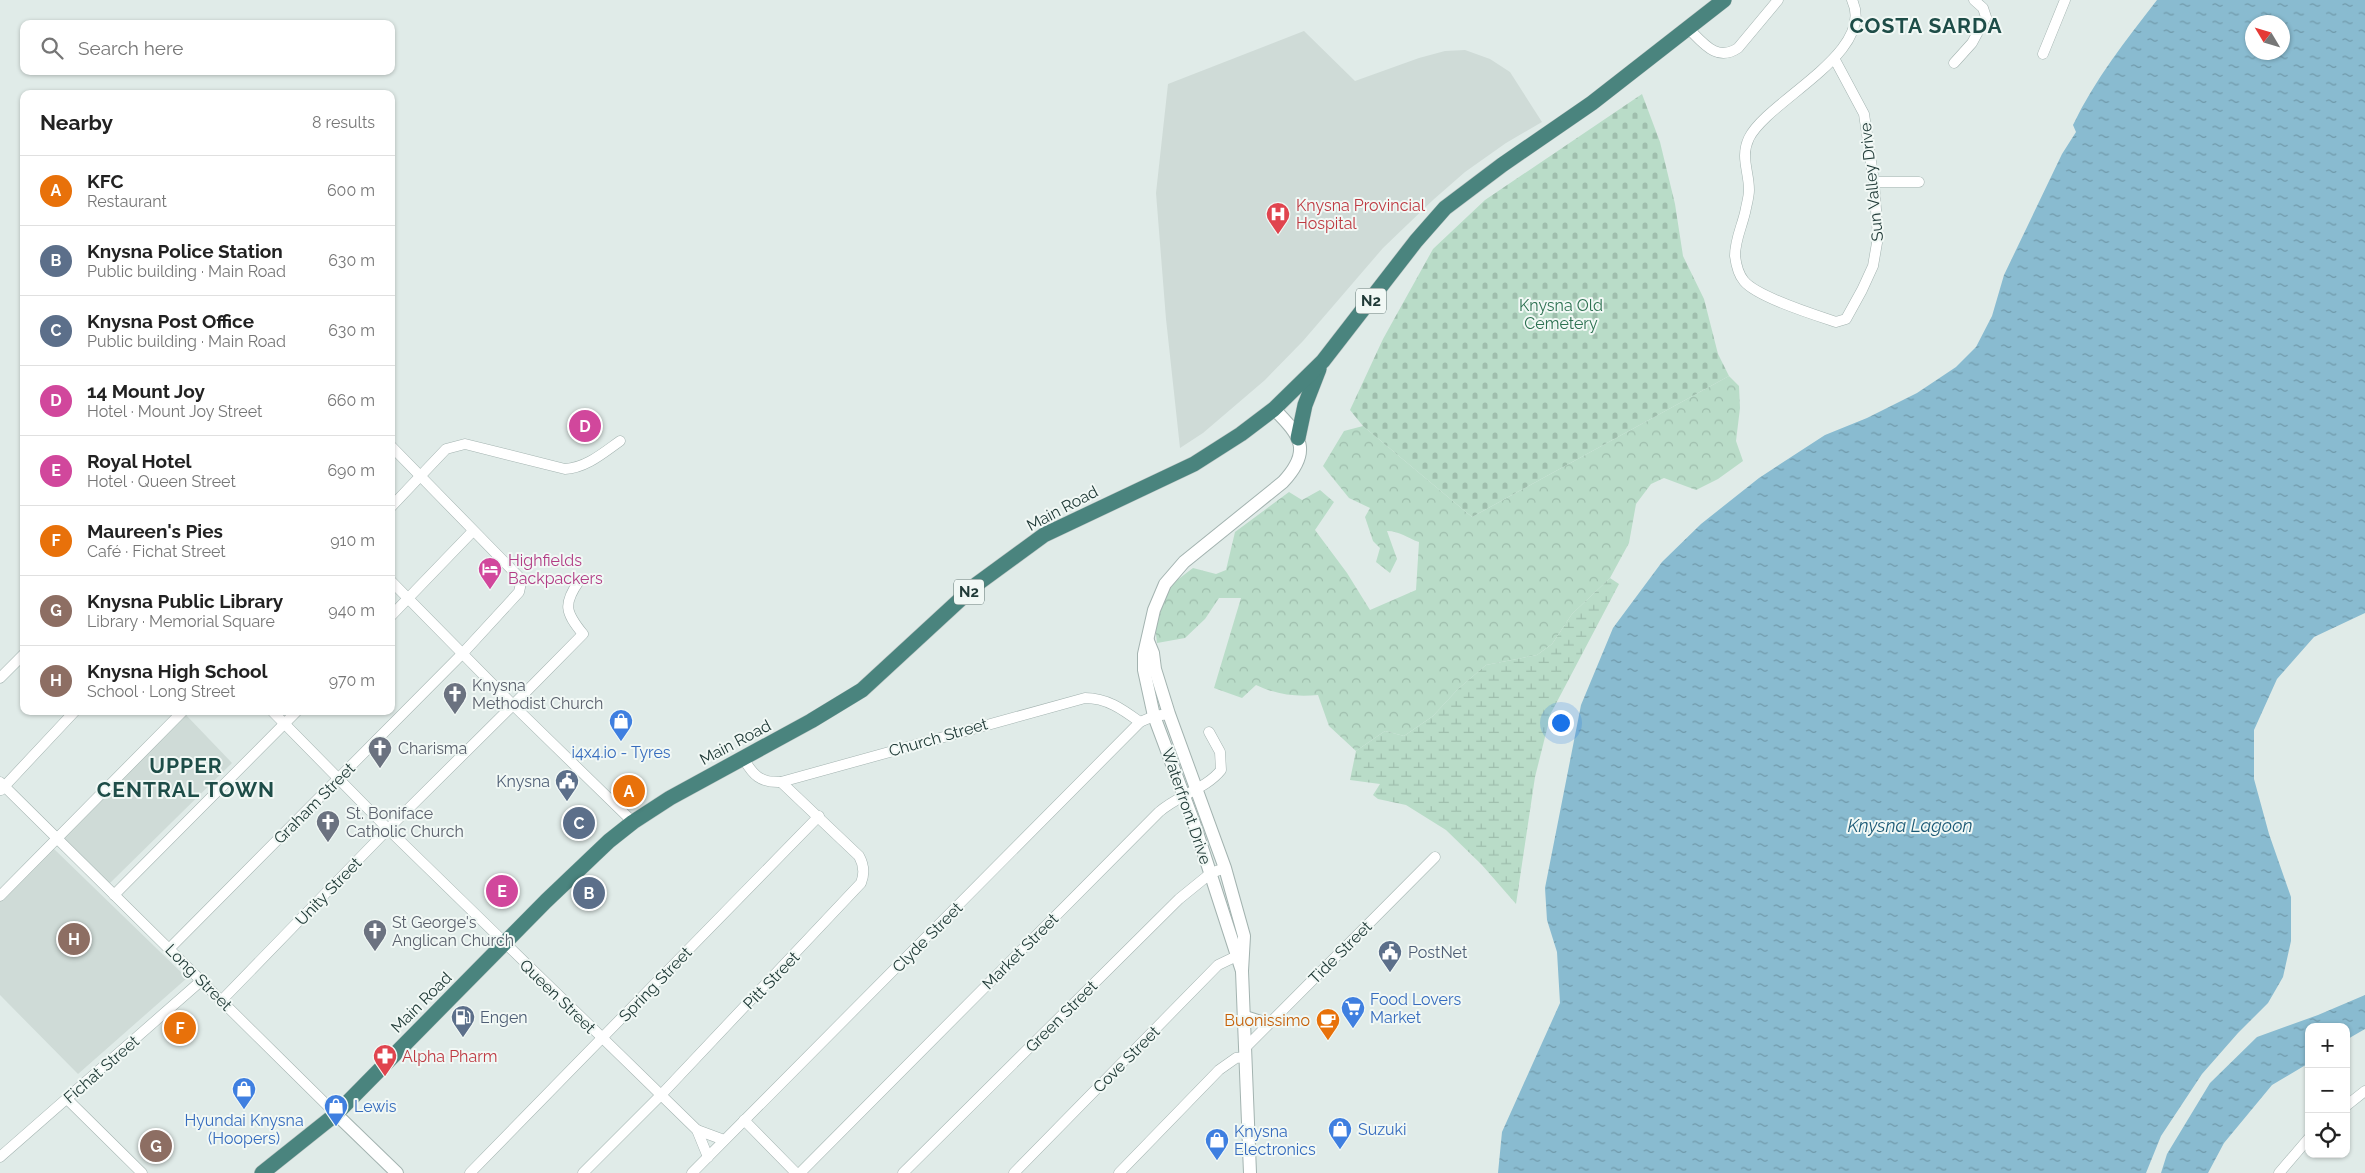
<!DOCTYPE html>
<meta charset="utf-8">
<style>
:root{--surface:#fff;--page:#f6f6f6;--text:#222;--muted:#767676;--line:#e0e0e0;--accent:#7f553b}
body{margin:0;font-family:Raleway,sans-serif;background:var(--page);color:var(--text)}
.controls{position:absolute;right:15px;bottom:15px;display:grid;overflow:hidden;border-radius:10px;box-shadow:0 1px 4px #0004}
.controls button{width:45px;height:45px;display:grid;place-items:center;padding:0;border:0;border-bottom:1px solid var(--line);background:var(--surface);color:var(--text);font:25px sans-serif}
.compass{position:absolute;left:2245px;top:15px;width:45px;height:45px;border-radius:50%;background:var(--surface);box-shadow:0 1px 4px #0004;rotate:308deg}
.you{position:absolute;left:1560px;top:722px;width:18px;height:18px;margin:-12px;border:4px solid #fff;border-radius:50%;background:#1a73e8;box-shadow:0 0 0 8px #1a73e833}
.badge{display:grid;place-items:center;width:32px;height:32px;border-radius:50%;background:var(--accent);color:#fff;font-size:16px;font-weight:700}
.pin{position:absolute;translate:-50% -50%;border:2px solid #fff;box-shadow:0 1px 5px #0006}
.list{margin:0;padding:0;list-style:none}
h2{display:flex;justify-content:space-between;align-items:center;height:65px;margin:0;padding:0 20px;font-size:21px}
h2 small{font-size:16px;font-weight:400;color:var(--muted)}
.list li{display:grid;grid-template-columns:32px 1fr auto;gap:15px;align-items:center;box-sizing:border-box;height:70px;padding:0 20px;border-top:1px solid var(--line)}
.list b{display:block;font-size:19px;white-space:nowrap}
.list p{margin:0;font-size:16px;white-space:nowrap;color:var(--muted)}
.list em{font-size:16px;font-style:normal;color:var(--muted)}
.icon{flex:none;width:28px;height:28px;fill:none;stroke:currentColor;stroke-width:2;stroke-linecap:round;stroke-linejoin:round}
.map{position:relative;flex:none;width:2365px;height:1173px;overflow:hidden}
.search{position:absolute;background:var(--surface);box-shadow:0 1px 4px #0004;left:20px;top:20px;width:375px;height:55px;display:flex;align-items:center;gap:12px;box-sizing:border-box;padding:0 18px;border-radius:10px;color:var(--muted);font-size:19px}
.panel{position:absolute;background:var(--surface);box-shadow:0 1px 4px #0004;left:20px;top:90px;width:375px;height:625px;border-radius:10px}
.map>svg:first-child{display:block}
.built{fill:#cfdbd7}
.forest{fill:url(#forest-crowns)}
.wetland{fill:url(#wetland-marsh)}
.cemetery{fill:url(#cemetery-stones)}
.water{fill:url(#water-ripples);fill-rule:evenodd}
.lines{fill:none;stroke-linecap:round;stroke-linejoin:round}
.minor-casing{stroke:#a3b3b0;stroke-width:11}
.tertiary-casing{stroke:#a3b3b0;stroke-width:14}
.trunk-casing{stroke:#c1c8c7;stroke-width:16}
.minor{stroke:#fff;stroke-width:10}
.tertiary{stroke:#fff;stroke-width:12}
.trunk{stroke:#4a847e;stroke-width:15}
.labels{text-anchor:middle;stroke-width:4;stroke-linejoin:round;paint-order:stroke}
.shield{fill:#f1f8f5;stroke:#5f7471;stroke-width:1}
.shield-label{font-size:15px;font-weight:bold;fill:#213b38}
.street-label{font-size:16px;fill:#213b38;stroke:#f1f8f5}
.health-label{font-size:16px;fill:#be3a42;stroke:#f1f8f5;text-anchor:start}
.park-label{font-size:16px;fill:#2c7151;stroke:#f1f8f5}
.hotel-label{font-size:16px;fill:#b23c85;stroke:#f1f8f5;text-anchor:start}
.worship-label{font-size:16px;fill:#5b616d;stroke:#f1f8f5;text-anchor:start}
.shop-label{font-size:16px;fill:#366cbe;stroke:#f1f8f5;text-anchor:start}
.service-label{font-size:16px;fill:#4e5e75;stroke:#f1f8f5;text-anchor:start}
.food-label{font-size:16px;fill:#c56008;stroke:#f1f8f5;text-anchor:end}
.water-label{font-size:18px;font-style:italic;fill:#1c5a76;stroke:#f1f8f5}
.district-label{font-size:21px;font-weight:bold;letter-spacing:1px;fill:#1e4d48;stroke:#f1f8f5}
</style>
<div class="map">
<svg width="2365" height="1173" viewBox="0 0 2365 1173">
<defs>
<pattern id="forest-crowns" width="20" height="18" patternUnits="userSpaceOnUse" patternTransform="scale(1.25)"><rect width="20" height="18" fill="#b9dcc8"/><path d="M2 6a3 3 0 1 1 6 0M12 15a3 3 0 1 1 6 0" fill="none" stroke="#9fbead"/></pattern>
<pattern id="wetland-marsh" width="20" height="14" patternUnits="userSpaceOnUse" patternTransform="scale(1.25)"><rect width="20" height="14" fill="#b9dcc8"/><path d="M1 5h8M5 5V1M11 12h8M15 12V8" fill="none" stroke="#9fbead"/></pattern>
<pattern id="cemetery-stones" width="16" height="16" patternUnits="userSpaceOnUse" patternTransform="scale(1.25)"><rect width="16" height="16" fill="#b9dcc8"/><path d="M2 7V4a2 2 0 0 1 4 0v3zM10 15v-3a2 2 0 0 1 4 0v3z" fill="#9fbead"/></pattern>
<pattern id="water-ripples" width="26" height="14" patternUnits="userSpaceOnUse" patternTransform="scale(1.25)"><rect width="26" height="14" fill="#89bbd0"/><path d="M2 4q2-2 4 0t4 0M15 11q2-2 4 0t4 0" fill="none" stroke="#7099aa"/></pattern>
</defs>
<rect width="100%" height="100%" fill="#e0ebe8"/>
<!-- built -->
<g class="built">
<polygon points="1304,31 1355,81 1419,58 1445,51 1465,50 1490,59 1510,72 1542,122 1506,143 1465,172 1433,200 1383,248 1303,341 1265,380 1203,433 1180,448 1166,319 1156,193 1168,84"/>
<polygon points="186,715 232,763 110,883 63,839"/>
<polygon points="53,848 187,978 78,1074 0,995 0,901"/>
</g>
<!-- forest -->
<path class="forest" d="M 1729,376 L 1739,386 L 1740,408 L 1736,441 L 1743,461 L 1718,479 L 1696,490 L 1664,478 L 1651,484 L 1636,504 L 1629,543 L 1610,578 L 1572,614 L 1552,644 L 1537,655 L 1486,665 L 1458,689 L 1433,716 L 1404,736 L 1385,731 L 1356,751 L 1329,726 L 1318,695 C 1296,697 1277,695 1256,685 L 1242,698 L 1214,688 L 1241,598 L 1219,598 L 1205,619 L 1185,638 L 1157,643 L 1155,625 L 1168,587 L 1193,568 L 1216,574 L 1226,570 L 1235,532 L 1289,492 L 1302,500 L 1320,490 L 1334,502 L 1315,530 L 1347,573 L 1370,610 L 1416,590 L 1419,542 C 1407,538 1400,531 1387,531 L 1397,559 L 1390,573 L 1376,562 L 1380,548 L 1373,541 L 1365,517 L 1370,508 L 1349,498 L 1323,466 L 1344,431 L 1363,426 L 1472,517 Z"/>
<!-- wetland -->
<polygon class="wetland" points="1610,578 1619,584 1551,713 1535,777 1516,904 1482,865 1446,830 1406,805 1378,799 1373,795 1380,784 1350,780 1356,751 1385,731 1404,736 1433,716 1458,689 1486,665 1537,655 1552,644 1572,614"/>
<!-- cemetery -->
<polygon class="cemetery" points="1642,94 1660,142 1675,204 1683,256 1704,299 1718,354 1729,376 1472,517 1363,426 1350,410 1383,339 1433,249 1485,200"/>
<!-- water -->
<g class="water">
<path d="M 2157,0 L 2365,0 L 2365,613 L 2314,637 L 2277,679 L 2254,730 L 2254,779 L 2269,834 L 2291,897 L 2291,941 L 2283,977 L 2268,1003 L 2238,1033 L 2202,1074 L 2161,1136 L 2146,1173 L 1498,1173 L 1502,1132 L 1560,1003 L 1557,952 L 1547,920 L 1545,888 L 1581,705 L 1613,628 L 1662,562 L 1701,524 L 1759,478 L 1825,435 L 1867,418 L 1917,393 L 1956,367 L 1976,347 L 1992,316 L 2004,275 L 2062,154 L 2076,132 L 2073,125 C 2095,79 2126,40 2157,0 ZM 2252,22 L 2282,22 L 2282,52 L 2252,52 Z"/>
<polygon points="2365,995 2365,1029 2346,1040 2346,1027 2309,1027 2309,1063 2272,1085 2224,1143 2208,1173 2161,1173 2167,1154 2210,1083 2257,1037 2318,1015"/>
</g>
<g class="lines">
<!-- minor casing -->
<g class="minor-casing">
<g id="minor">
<path d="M 1689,29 C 1704,44 1717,62 1738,48 L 1778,0"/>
<polyline points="2043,54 2065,0"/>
<path d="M 1834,58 L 1864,114 L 1874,182 L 1878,237 L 1873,266 L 1862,290 L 1846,319 L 1836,322 C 1815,315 1757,297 1744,281 C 1738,274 1736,264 1735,256 C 1735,238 1743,225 1746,208 C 1747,203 1749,196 1749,190 C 1749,171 1740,157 1749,138 C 1768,100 1877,52 1852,0"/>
<polyline points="1954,63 1972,43 1986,17 1983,8 1974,0"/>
<polyline points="1874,182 1919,182"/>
<path d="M 391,507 L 446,449 L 465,444 L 565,469 C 586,468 603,453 620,441"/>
<polyline points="391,581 513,705 633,822"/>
<polyline points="391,616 473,531"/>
<polyline points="0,678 24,654"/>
<polyline points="272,711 388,829 697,1130 708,1157"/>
<path d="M 743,758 C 753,775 760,783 781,782 L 1085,698 C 1107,698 1122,709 1140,722"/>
<polyline points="0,782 336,1114"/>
<polyline points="1,790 75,711"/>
<polyline points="114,895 297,711"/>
<polyline points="0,896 183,711"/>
<polyline points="170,948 463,653 519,592 521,583 520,578 391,446"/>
<path d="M 222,1000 L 388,829 L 513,705 L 583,634 C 565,612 563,604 579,581"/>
<polyline points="1245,1048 1435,857"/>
<polyline points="67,1099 142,1173"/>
<polyline points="2346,1106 2365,1091"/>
<polyline points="744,1120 796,1173"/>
<polyline points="697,1130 724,1140"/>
<polyline points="0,1157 202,980"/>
<polyline points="470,1173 819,816"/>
<path d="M 583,1173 L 661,1095 L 861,883 C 865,873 864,865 859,856 L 781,782"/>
<polyline points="692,1173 1140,722 1154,716 1169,714"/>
<path d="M 800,1173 L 1159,812 C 1178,795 1206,789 1221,770 L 1220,752 L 1209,732"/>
<polyline points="903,1173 1179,899 1211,873 1225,868"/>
<polyline points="1014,1173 1218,965 1243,953"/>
<polyline points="1119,1173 1219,1070 1236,1058 1245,1057"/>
<polyline points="2279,1173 2309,1138"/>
</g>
</g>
<!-- tertiary casing -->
<g class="tertiary-casing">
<g id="tertiary">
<polyline points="1148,641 1153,653 1155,669 1169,714 1225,868 1244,936 1242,971 1250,1173"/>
<path d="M 1242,971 L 1194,823 L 1154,716 L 1144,670 L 1144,654 L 1154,610 L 1165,584 L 1184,562 L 1283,482 C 1312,451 1301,436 1274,409"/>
<polyline points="1245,1017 1267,1024"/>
<polyline points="336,1114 397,1173"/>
</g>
</g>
<!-- trunk casing -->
<g class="trunk-casing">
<g id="trunk">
<polyline points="1298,438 1305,405 1319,369"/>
<polyline points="262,1173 336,1114 546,901 609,841 633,822 670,798 811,721 862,690 977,584 1044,535 1194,464 1241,434 1274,409 1323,361 1416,241 1445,208 1502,165 1592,103 1724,0"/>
</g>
</g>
<!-- minor -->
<use href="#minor" class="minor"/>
<!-- tertiary -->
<use href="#tertiary" class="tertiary"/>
<!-- trunk -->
<use href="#trunk" class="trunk"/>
</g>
<!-- icons -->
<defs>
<g id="hospital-pin" transform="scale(1.25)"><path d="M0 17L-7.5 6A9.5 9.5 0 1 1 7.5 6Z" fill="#e0444e" stroke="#f1f8f5"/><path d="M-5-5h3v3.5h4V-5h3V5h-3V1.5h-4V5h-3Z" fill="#fff"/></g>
<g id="hotel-pin" transform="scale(1.25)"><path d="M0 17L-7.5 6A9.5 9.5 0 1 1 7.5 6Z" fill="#d1479c" stroke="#f1f8f5"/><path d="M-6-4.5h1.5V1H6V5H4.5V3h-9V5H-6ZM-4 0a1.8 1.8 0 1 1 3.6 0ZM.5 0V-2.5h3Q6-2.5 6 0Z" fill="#fff"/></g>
<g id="church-pin" transform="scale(1.25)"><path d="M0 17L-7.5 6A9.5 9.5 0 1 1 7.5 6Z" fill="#6b7280" stroke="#f1f8f5"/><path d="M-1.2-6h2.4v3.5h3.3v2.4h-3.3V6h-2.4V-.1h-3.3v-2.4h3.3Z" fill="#fff"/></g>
<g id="shop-pin" transform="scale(1.25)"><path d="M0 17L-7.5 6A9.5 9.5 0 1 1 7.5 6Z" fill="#3f7fe0" stroke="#f1f8f5"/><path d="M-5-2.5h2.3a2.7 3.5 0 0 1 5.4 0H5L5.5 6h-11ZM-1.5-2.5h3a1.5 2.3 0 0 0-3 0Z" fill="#fff"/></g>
<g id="civic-pin" transform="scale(1.25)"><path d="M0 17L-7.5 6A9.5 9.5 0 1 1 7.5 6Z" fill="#5c6f8a" stroke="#f1f8f5"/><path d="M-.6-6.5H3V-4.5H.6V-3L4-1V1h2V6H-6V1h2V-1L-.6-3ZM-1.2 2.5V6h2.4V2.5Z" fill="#fff"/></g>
<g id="supermarket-pin" transform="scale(1.25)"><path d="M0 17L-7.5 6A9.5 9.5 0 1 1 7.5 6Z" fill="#3f7fe0" stroke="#f1f8f5"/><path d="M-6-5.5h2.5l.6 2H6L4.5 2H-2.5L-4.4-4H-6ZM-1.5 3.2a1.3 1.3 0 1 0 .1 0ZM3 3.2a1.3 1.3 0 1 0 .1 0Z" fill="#fff"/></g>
<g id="fuel-pin" transform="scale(1.25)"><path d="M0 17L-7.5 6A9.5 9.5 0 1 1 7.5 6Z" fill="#5c6f8a" stroke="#f1f8f5"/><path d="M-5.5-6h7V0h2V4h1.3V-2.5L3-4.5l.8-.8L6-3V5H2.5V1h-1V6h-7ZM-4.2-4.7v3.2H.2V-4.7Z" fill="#fff"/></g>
<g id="cafe-pin" transform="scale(1.25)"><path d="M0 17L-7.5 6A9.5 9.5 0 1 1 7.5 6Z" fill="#e8710a" stroke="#f1f8f5"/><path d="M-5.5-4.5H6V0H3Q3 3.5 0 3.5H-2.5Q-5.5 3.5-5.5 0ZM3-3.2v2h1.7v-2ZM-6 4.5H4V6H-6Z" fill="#fff"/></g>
<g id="pharmacy-pin" transform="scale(1.25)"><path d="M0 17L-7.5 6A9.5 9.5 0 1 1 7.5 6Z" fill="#e0444e" stroke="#f1f8f5"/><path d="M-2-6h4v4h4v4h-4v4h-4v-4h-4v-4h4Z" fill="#fff"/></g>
</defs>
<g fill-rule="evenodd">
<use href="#hospital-pin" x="1278" y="214"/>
<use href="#hotel-pin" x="490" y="569"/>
<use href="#church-pin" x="455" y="694"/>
<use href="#shop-pin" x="621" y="721"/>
<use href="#church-pin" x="380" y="748"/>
<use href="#civic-pin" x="567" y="781"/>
<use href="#church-pin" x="328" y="822"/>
<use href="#church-pin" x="375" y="931"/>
<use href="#civic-pin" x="1390" y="952"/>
<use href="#supermarket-pin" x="1353" y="1008"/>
<use href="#fuel-pin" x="463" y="1017"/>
<use href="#cafe-pin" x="1328" y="1020"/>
<use href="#pharmacy-pin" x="385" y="1056"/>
<use href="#shop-pin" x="244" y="1089"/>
<use href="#shop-pin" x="336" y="1106"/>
<use href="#shop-pin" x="1340" y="1129"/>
<use href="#shop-pin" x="1217" y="1140"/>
</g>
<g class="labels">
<!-- shield labels -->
<g class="shield">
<rect x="1356" y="288.5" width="30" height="25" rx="4"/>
<rect x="954" y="579.5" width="30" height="25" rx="4"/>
</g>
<g class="shield-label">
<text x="1371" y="306">N2</text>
<text x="969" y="597">N2</text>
</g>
<!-- street labels -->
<g class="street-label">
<text transform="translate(1871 182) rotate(-96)" y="6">Sun Valley Drive</text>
<text transform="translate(1062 508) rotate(-28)" y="6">Main Road</text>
<text transform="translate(938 737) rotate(-16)" y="6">Church Street</text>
<text transform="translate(735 742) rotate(-28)" y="6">Main Road</text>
<text transform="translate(314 803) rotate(-45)" y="6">Graham Street</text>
<text transform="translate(1187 806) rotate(71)" y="6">Waterfront Drive</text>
<text transform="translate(328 891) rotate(-46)" y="6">Unity Street</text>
<text transform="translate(927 937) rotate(-45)" y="6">Clyde Street</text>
<text transform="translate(1020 951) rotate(-45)" y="6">Market Street</text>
<text transform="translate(1340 952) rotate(-45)" y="6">Tide Street</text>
<text transform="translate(199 977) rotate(45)" y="6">Long Street</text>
<text transform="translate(771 980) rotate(-46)" y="6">Pitt Street</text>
<text transform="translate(655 984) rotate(-46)" y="6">Spring Street</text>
<text transform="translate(558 996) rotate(44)" y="6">Queen Street</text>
<text transform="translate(421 1002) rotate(-45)" y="6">Main Road</text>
<text transform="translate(1061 1016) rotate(-45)" y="6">Green Street</text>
<text transform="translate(1126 1059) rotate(-45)" y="6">Cove Street</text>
<text transform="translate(101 1069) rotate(-41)" y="6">Fichat Street</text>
</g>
<!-- health labels -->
<g class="health-label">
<text x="1296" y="211">Knysna Provincial<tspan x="1296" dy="18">Hospital</tspan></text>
<text x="402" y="1062">Alpha Pharm</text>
</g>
<!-- park labels -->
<g class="park-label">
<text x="1561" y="311">Knysna Old<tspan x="1561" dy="18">Cemetery</tspan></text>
</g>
<!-- hotel labels -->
<g class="hotel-label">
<text x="508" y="566">Highfields<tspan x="508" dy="18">Backpackers</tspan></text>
</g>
<!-- worship labels -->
<g class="worship-label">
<text x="472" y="691">Knysna<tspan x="472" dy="18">Methodist Church</tspan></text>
<text x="398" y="754">Charisma</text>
<text x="346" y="819">St. Boniface<tspan x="346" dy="18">Catholic Church</tspan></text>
<text x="392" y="928">St George's<tspan x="392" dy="18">Anglican Church</tspan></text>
</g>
<!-- shop labels -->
<g class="shop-label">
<text x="621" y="758" text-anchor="middle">i4x4.io - Tyres</text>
<text x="1370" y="1005">Food Lovers<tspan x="1370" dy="18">Market</tspan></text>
<text x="354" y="1112">Lewis</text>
<text x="244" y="1126" text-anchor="middle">Hyundai Knysna<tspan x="244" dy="18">(Hoopers)</tspan></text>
<text x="1358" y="1135">Suzuki</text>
<text x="1234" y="1137">Knysna<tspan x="1234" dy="18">Electronics</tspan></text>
</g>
<!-- service labels -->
<g class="service-label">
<text x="550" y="787" text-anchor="end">Knysna</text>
<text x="1408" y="958">PostNet</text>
<text x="480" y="1023">Engen</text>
</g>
<!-- food labels -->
<g class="food-label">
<text x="1310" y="1026">Buonissimo</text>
</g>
<!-- water labels -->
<g class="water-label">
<text x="1910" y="832">Knysna Lagoon</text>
</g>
<!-- district labels -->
<g class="district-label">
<text x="1926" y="33">COSTA SARDA</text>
<text x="186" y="773">UPPER<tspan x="186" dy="24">CENTRAL TOWN</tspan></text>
</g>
</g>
</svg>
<div class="controls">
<button>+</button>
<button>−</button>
<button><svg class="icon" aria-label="locate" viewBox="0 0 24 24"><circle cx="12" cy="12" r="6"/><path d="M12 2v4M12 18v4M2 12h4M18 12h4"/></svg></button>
</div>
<svg class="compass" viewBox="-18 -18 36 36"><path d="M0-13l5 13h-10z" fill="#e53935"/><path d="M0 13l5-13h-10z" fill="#767676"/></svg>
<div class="you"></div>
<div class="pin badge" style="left:629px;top:791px;background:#e8710a">A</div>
<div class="pin badge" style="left:589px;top:893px;background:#5c6f8a">B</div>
<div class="pin badge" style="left:579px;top:823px;background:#5c6f8a">C</div>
<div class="pin badge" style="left:585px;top:426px;background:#d1479c">D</div>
<div class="pin badge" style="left:502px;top:891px;background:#d1479c">E</div>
<div class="pin badge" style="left:180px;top:1028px;background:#e8710a">F</div>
<div class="pin badge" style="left:156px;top:1146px;background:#8d6e63">G</div>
<div class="pin badge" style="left:74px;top:939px;background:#8d6e63">H</div>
<div class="search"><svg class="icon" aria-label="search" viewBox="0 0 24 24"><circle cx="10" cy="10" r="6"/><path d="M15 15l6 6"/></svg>Search here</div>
<section class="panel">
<h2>Nearby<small>8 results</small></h2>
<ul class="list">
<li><span class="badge" style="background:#e8710a">A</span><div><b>KFC</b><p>Restaurant</p></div><em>600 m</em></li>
<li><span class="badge" style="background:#5c6f8a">B</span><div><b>Knysna Police Station</b><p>Public building · Main Road</p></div><em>630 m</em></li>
<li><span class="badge" style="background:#5c6f8a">C</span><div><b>Knysna Post Office</b><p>Public building · Main Road</p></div><em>630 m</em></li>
<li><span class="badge" style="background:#d1479c">D</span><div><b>14 Mount Joy</b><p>Hotel · Mount Joy Street</p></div><em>660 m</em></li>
<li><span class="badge" style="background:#d1479c">E</span><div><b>Royal Hotel</b><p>Hotel · Queen Street</p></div><em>690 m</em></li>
<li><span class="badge" style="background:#e8710a">F</span><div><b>Maureen's Pies</b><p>Café · Fichat Street</p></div><em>910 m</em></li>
<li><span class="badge" style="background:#8d6e63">G</span><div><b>Knysna Public Library</b><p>Library · Memorial Square</p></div><em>940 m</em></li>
<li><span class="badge" style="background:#8d6e63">H</span><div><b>Knysna High School</b><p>School · Long Street</p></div><em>970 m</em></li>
</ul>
</section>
</div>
